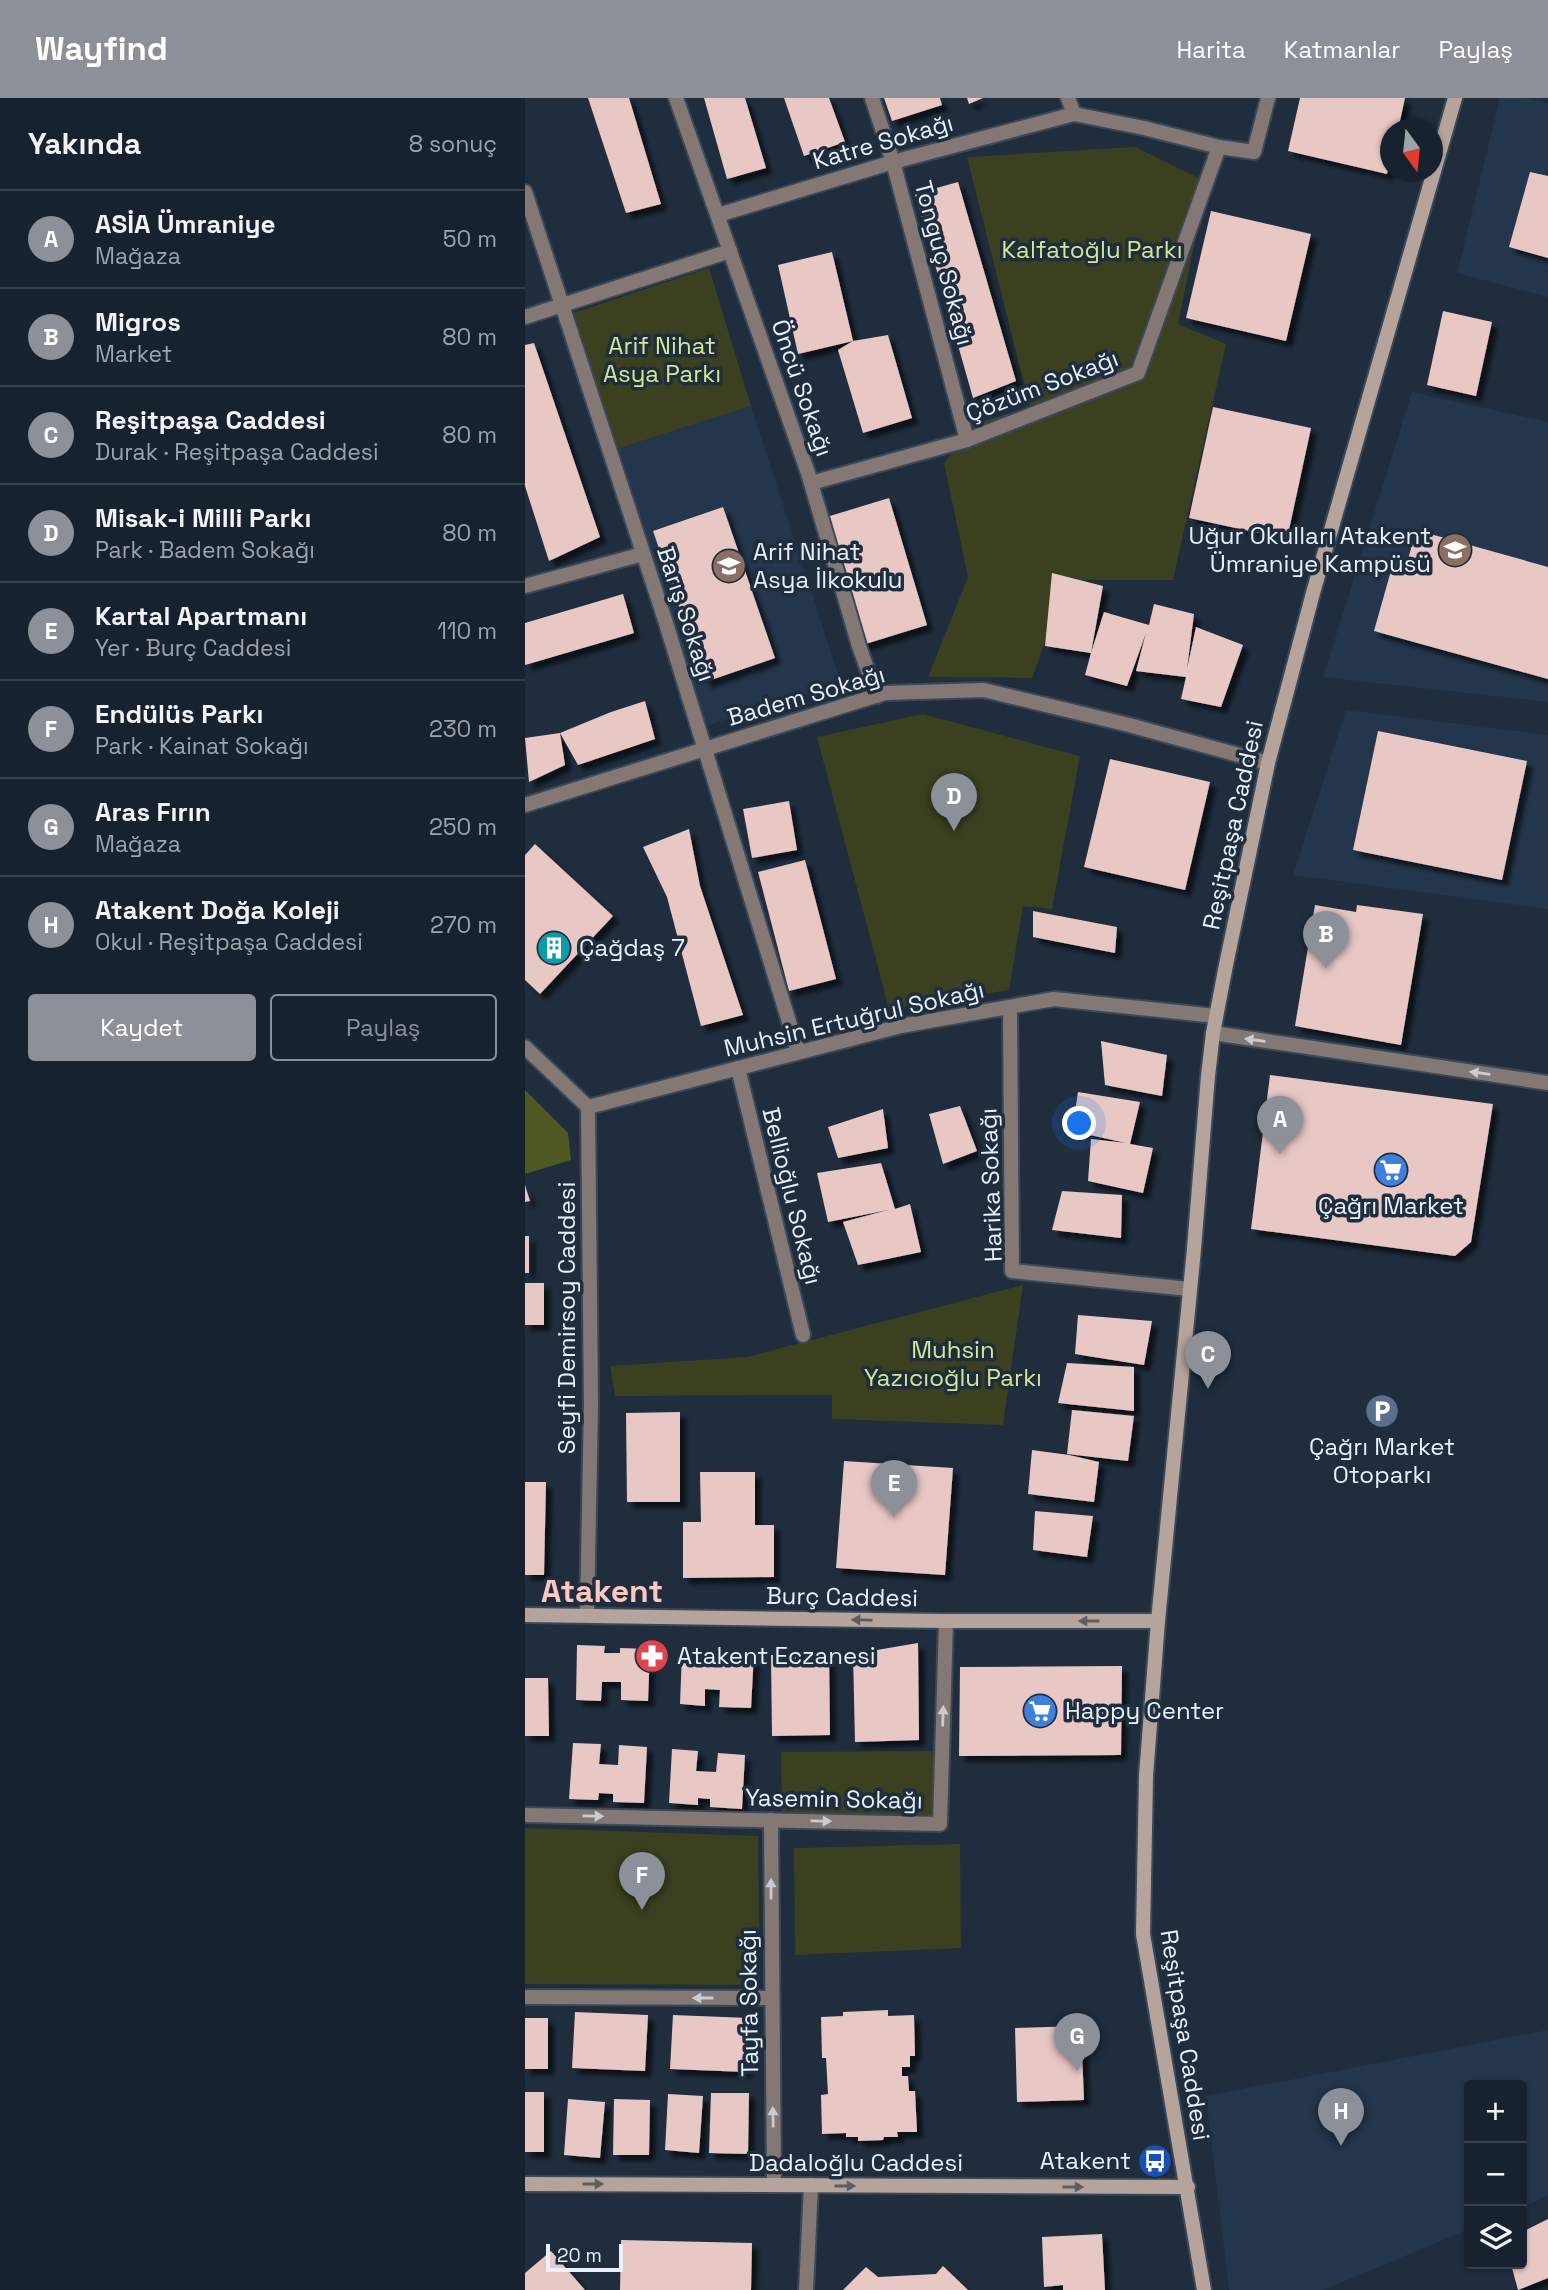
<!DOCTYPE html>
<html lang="tr">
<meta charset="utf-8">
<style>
:root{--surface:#17222e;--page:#242f3a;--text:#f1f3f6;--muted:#9ea4aa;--line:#363f4a;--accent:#8c9099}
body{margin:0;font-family:"Space Grotesk",sans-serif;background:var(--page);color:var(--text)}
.controls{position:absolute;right:21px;bottom:21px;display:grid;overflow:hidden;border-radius:7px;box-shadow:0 2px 5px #0004}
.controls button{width:63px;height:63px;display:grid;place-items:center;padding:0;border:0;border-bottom:2px solid var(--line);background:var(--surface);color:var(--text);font:35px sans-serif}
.compass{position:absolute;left:855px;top:21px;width:63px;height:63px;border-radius:50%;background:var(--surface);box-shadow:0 2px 5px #0004;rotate:165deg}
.scale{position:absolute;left:21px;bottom:18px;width:77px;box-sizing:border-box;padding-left:7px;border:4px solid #e7f0fb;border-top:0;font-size:19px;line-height:24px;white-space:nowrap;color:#e7f0fb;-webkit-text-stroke:5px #1f2d3d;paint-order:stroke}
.you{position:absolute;left:555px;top:1026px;width:24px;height:24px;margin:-18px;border:5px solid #fff;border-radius:50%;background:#1a73e8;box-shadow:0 0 0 10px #1a73e833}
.badge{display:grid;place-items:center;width:46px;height:46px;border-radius:50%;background:var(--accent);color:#fff;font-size:23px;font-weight:700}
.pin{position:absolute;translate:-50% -58px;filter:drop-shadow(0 2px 4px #0008)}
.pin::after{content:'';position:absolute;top:37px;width:24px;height:21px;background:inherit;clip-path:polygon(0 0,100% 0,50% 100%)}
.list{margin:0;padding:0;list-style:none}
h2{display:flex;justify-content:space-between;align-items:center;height:91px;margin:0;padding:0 28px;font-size:30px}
h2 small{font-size:23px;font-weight:400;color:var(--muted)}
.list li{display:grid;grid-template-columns:46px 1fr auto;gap:21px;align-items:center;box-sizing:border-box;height:98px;padding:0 28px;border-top:2px solid var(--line)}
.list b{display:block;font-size:26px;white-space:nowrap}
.list p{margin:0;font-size:23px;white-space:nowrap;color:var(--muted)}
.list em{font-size:23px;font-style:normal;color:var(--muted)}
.actions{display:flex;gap:14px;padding:21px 28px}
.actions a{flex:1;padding:16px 0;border:2px solid var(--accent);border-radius:7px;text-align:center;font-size:24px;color:var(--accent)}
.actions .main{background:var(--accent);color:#fff}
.icon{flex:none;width:38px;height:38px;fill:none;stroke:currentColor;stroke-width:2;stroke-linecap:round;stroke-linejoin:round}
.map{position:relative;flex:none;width:1023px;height:2192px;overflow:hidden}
header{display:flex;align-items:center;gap:42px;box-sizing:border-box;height:98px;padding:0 35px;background:var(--accent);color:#fff}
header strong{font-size:33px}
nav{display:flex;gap:38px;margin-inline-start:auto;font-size:24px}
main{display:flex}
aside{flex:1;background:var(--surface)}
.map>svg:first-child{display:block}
.built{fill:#24364b}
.green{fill:#3a4020}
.forest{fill:#505923}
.building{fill:#e7c8c5;filter:url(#shadow)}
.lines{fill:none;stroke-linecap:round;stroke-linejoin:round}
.street-casing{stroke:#3b4858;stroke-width:18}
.secondary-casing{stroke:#3b4858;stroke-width:18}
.street{stroke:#837873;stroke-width:14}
.secondary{stroke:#b5a49b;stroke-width:14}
.oneway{fill:#c9ccd2}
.oneway2{fill:#5b5d63}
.labels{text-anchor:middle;stroke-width:7;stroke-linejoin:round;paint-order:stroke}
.street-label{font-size:24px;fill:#e7f0fb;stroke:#1f2d3d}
.park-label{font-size:24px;fill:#d6e693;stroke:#1f2d3d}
.poi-label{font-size:24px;fill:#e7f0fb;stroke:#1f2d3d;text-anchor:start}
.district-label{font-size:32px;font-weight:bold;fill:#fcc9c1;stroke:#1f2d3d}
</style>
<header>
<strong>Wayfind</strong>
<nav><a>Harita</a><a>Katmanlar</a><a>Paylaş</a></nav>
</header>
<main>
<aside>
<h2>Yakında<small>8 sonuç</small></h2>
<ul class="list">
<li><span class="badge">A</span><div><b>ASİA Ümraniye</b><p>Mağaza</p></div><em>50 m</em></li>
<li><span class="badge">B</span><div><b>Migros</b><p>Market</p></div><em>80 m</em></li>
<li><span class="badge">C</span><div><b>Reşitpaşa Caddesi</b><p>Durak · Reşitpaşa Caddesi</p></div><em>80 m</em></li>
<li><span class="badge">D</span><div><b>Misak-i Milli Parkı</b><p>Park · Badem Sokağı</p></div><em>80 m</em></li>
<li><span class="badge">E</span><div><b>Kartal Apartmanı</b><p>Yer · Burç Caddesi</p></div><em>110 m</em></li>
<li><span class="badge">F</span><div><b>Endülüs Parkı</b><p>Park · Kainat Sokağı</p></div><em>230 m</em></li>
<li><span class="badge">G</span><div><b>Aras Fırın</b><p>Mağaza</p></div><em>250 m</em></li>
<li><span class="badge">H</span><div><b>Atakent Doğa Koleji</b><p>Okul · Reşitpaşa Caddesi</p></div><em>270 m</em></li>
</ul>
<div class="actions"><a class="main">Kaydet</a><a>Paylaş</a></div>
</aside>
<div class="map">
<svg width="1023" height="2192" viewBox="0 0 1023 2192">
<defs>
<filter id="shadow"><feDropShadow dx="6" dy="6" stdDeviation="2" flood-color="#0009"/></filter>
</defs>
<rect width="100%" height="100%" fill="#1f2d3d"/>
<!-- built -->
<g class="built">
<polygon points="975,0 1002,0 1023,5 1023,199 932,175"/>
<polygon points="887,294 1023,324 1023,604 798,579"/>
<polygon points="226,308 316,585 181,628 92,351"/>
<polygon points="821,612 1023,637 1023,811 768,777"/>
<polygon points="1023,1932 1023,2098 997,2109 997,1987 944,1987 944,2131 799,2192 704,2192 681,1998"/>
</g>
<!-- green -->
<g class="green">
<polygon points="610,49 682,84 653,226 701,246 648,482 543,482 507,580 403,579 443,479 419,365 452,325 505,309 442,59"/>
<polygon points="184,170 226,308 92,351 48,215"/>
<polygon points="398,616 555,658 527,811 498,808 484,892 364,911 292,639"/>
<polygon points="498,1187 478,1327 307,1321 307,1297 90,1298 85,1268 222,1259"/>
<polygon points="417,1653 409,1725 257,1723 256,1654"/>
<polygon points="0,1730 233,1738 235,1887 0,1886"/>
<polygon points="435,1746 436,1850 270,1857 269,1750"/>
</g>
<!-- forest -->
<polygon class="forest" points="0,992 43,1035 46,1062 0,1076"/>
<!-- building -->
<g class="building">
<polygon points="63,0 104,0 136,106 101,115"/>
<polygon points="179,0 220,0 241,70 202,81"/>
<polygon points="259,0 304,0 320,44 279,58"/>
<polygon points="359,0 415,0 417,7 367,23"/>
<polygon points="442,0 458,0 444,6"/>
<polygon points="775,0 880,0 873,32 865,32 865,62 862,76 763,53"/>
<polygon points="1005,74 1023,78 1023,160 984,149"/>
<polygon points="433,84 491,283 448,300 390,96"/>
<polygon points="686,113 786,136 761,243 661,220"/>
<polygon points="307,154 328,243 273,256 253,167"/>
<polygon points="918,213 967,224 951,298 902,287"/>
<polygon points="363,237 387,320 338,335 313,252 328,243"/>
<polygon points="9,245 75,439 24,463 0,388 0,247"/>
<polygon points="688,309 786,330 762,441 664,420"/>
<polygon points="364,400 402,527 334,548 295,421"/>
<polygon points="198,409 250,560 180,584 128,433"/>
<polygon points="891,432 1023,469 1023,581 849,533 869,462 882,465"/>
<polygon points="527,475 578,488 566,555 579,514 624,527 629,506 669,516 662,571 671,529 718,547 696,609 656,601 661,579 611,573 621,535 602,588 560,577 566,555 520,548"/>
<polygon points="98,496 109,535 0,567 0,525"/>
<polygon points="120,603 130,641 53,667 35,635 86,614"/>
<polygon points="853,633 1002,663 977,782 828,752"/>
<polygon points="35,635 40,667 4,684 0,640"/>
<polygon points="585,661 685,684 660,792 559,769"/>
<polygon points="264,703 272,752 227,760 218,711"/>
<polygon points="164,731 175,788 218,917 176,928 142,799 118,749"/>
<polygon points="10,746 88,818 15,896 0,882 0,757"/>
<polygon points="280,762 311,881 264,893 233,774"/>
<polygon points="790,807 831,814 832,807 898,816 876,947 770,928"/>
<polygon points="508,813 592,829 590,855 508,839"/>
<polygon points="576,943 642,957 637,998 580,987"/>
<polygon points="745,977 968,1006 946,1144 930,1158 726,1131"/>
<polygon points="553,994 615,1004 605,1046 628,1050 618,1095 563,1083 566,1041 601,1045 547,1033"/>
<polygon points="435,1008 452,1053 418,1066 404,1016"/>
<polygon points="358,1011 363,1050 313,1060 303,1029"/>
<polygon points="356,1065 370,1111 385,1106 396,1154 333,1167 318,1124 363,1112 303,1124 292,1075"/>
<polygon points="0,1087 5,1103 0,1104"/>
<polygon points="537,1093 597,1097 596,1140 527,1132"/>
<rect x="0" y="1138" width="4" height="37"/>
<rect x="0" y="1185" width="19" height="42"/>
<polygon points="553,1217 627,1223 619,1267 550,1256"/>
<polygon points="542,1265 609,1269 609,1313 533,1305"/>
<polygon points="547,1312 609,1318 603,1363 542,1356"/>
<polygon points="155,1314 155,1404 102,1404 101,1315"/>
<polygon points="507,1352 544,1357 574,1364 569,1404 503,1396"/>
<polygon points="319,1363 428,1370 420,1477 311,1470"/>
<polygon points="175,1374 230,1374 230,1427 249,1427 249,1479 158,1480 158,1424 176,1424"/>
<polygon points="0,1384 21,1384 19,1477 0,1477"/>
<polygon points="510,1413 568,1418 562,1459 508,1452"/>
<polygon points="393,1545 394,1642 330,1644 328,1556"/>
<polygon points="52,1547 80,1548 79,1555 95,1555 95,1550 125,1551 123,1603 96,1602 96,1584 77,1584 76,1603 51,1602"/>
<polygon points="199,1554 229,1555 226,1610 194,1609 195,1592 180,1591 180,1608 155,1606 157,1555 180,1556 180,1563 199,1564"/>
<polygon points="304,1556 305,1637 247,1638 246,1557"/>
<polygon points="597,1568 596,1657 434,1658 435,1569"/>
<polygon points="0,1580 23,1580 24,1638 0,1638"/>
<polygon points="48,1645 76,1646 74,1666 93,1667 94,1647 122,1649 119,1705 88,1704 88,1696 74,1695 73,1702 44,1701"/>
<polygon points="147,1651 173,1653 171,1673 191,1674 193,1655 220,1657 217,1711 185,1709 185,1701 173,1700 173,1707 144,1705"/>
<polygon points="363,1912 363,1918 389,1917 390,1958 385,1958 385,1969 377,1969 377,1978 383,1978 384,1993 390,1993 392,2034 372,2034 373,2039 359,2039 358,2042 333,2043 333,2039 321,2039 321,2035 297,2036 296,1997 303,1996 301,1960 297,1960 296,1919 318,1918 318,1914"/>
<polygon points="50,1914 123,1917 120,1973 47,1970"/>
<polygon points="148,1917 224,1920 221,1974 145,1971"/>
<rect x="0" y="1920" width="23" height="51"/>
<polygon points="556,1928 559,2002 492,2004 490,1930"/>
<rect x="0" y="1994" width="19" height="60"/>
<polygon points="186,1995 224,1995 223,2056 184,2055"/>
<polygon points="143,1996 178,1998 174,2055 140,2052"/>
<polygon points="43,2001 80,2004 75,2060 39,2057"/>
<polygon points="89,2001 125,2002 124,2057 88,2057"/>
<polygon points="1023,2121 1023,2180 993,2192 986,2166 997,2166 997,2134"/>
<polygon points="577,2136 580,2192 538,2192 538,2187 519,2189 517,2139"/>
<polygon points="96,2142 227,2145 226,2192 95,2192"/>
<polygon points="26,2153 60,2192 0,2192 0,2175"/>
<polygon points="418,2168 443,2192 318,2192 341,2169 353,2179 411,2176"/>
</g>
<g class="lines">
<!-- street casing -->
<g class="street-casing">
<g id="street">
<polyline points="151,0 283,375 334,548 352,598"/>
<polyline points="347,0 368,64 442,342"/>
<polyline points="543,0 549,16"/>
<polyline points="0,94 140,522 273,953"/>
<polyline points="193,117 368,64 549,16 619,30 694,49 729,54 743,0"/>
<polyline points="0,219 205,153"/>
<polyline points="286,385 442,342 613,275 694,49"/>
<polyline points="0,488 118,456"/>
<polyline points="0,707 360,595 459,592 604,627 743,665"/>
<polyline points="485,909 487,1173 664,1191"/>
<polyline points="688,935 1023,985"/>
<polyline points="0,949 63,1009 66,1306 62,1517"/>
<polyline points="213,970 278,1237"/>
<polyline points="63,1009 376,928 529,901 691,918"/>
<polyline points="0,1717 415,1726 421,1523"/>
<polyline points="246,1722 249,2087"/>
<polyline points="0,1899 246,1900"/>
<polyline points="281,2192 286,2087"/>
</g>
</g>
<!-- secondary casing -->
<g class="secondary-casing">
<g id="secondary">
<polyline points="0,1517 421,1523 633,1523"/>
<polyline points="0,2086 663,2089"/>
<polyline points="679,2192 618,1836 621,1678 633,1523 669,1151 683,978 688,935 701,867 743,665 788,495 930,0"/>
</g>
</g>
<!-- street -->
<use href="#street" class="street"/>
<!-- secondary -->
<use href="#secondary" class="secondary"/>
</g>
<!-- one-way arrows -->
<defs><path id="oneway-solid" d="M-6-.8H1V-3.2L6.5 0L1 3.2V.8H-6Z" transform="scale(1.75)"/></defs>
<g class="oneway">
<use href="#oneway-solid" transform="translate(730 942) rotate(-172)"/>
<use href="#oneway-solid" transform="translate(955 975) rotate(-172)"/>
<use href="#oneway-solid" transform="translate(418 1618) rotate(-88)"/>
<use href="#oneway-solid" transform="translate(68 1718) rotate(1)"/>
<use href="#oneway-solid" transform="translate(296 1723) rotate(1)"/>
<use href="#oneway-solid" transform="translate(246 1791) rotate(-90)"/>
<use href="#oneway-solid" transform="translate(178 1900) rotate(-180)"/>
<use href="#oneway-solid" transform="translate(248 2019) rotate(-91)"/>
</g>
<g class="oneway2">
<use href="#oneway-solid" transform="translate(337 1522) rotate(-179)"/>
<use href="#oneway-solid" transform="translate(564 1523) rotate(180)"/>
<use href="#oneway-solid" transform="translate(68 2086)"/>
<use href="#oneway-solid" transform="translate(320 2088)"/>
<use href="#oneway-solid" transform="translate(548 2089)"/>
</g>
<!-- icons -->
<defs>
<g id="school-disc" transform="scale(1.75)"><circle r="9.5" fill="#8d6e63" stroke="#1f2d3d"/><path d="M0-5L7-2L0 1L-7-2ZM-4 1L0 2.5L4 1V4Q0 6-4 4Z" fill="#fff"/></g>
<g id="building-disc" transform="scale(1.75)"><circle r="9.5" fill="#0f9aa8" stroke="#1f2d3d"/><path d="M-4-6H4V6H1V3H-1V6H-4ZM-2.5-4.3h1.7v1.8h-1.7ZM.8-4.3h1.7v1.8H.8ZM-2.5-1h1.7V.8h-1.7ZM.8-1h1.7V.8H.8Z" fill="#fff"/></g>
<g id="supermarket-disc" transform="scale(1.75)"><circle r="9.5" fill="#3f7fe0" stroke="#1f2d3d"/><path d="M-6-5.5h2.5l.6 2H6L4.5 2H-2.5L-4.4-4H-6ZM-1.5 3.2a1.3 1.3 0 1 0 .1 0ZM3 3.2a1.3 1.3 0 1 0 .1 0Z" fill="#fff"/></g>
<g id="parking-disc" transform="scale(1.75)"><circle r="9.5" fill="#5c6f8a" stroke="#1f2d3d"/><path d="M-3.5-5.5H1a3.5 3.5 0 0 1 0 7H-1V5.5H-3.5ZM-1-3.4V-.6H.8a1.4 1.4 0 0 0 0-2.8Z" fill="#fff"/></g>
<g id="pharmacy-disc" transform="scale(1.75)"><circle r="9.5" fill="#e0444e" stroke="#1f2d3d"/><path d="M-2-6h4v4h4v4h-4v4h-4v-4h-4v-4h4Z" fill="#fff"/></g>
<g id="bus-disc" transform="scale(1.75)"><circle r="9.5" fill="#1a4fb4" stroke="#1f2d3d"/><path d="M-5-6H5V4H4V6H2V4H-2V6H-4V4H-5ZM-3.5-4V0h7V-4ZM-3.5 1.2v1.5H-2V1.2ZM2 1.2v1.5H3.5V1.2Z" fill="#fff"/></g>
</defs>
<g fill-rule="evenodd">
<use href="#school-disc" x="930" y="452"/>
<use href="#school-disc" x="204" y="468"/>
<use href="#building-disc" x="29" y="850"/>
<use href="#supermarket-disc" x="866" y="1072"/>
<use href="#parking-disc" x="857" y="1313"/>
<use href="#pharmacy-disc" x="127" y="1558"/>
<use href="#supermarket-disc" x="515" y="1613"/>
<use href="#bus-disc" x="630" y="2063"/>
</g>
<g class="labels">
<!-- street labels -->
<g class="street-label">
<text transform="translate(358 44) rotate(-16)" y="8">Katre Sokağı</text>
<text transform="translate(419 165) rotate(75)" y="8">Tonguç Sokağı</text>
<text transform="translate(517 288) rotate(-21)" y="8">Çözüm Sokağı</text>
<text transform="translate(277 290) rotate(71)" y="8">Öncü Sokağı</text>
<text transform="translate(161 516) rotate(72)" y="8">Barış Sokağı</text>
<text transform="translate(281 598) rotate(-16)" y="8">Badem Sokağı</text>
<text transform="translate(708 727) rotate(-78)" y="8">Reşitpaşa Caddesi</text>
<text transform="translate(329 921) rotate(-13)" y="8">Muhsin Ertuğrul Sokağı</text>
<text transform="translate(466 1087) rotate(-92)" y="8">Harika Sokağı</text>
<text transform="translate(267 1098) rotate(76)" y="8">Bellioğlu Sokağı</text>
<text transform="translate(42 1220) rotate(-90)" y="8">Seyfi Demirsoy Caddesi</text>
<text transform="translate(317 1499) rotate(1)" y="8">Burç Caddesi</text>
<text transform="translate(309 1701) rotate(1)" y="8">Yasemin Sokağı</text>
<text transform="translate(224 1905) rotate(-91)" y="8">Tayfa Sokağı</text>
<text transform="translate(660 1937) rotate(81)" y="8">Reşitpaşa Caddesi</text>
<text x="331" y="2073">Dadaloğlu Caddesi</text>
</g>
<!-- park labels -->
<g class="park-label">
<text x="567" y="160">Kalfatoğlu Parkı</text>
<text x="137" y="256">Arif Nihat<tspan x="137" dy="28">Asya Parkı</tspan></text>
<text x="428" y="1260">Muhsin<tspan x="428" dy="28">Yazıcıoğlu Parkı</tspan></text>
</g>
<!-- poi labels -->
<g class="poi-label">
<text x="906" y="446" text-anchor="end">Uğur Okulları Atakent<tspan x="906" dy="28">Ümraniye Kampüsü</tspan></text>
<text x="228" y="462">Arif Nihat<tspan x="228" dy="28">Asya İlkokulu</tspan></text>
<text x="54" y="858">Çağdaş 7</text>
<text x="866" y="1116" text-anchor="middle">Çağrı Market</text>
<text x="857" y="1357" text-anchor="middle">Çağrı Market<tspan x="857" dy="28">Otoparkı</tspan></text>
<text x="152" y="1566">Atakent Eczanesi</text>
<text x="540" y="1621">Happy Center</text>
<text x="606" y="2071" text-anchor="end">Atakent</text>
</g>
<!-- district labels -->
<g class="district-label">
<text x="77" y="1504">Atakent</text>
</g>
</g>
</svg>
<div class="controls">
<button>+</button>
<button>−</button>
<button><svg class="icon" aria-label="layers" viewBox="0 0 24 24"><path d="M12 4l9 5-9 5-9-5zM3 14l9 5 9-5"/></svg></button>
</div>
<svg class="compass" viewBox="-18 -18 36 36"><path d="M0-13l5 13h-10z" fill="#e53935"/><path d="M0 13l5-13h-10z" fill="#9ea4aa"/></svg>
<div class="scale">20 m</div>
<div class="you"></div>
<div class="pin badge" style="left:755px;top:1056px">A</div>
<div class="pin badge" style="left:801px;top:871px">B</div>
<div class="pin badge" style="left:683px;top:1291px">C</div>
<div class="pin badge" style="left:429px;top:733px">D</div>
<div class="pin badge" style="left:369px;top:1420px">E</div>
<div class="pin badge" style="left:117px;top:1812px">F</div>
<div class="pin badge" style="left:552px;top:1973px">G</div>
<div class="pin badge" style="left:816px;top:2048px">H</div>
</div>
</main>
